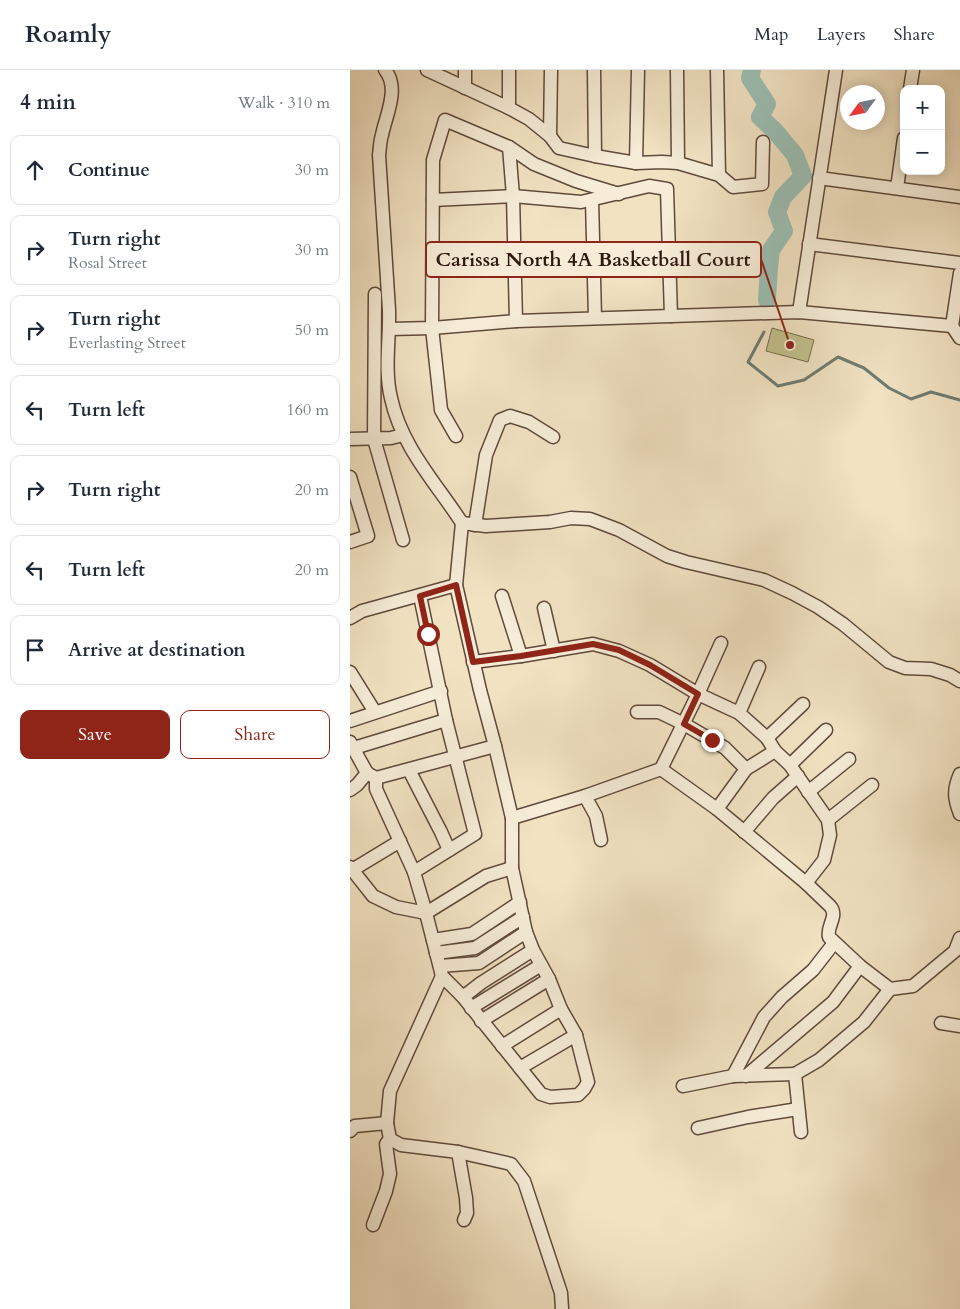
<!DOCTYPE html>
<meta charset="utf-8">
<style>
:root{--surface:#fff;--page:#f2f2f3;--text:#1f2937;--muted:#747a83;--line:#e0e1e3;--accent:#8f2418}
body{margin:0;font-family:Cardo,serif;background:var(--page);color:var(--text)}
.controls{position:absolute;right:15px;top:15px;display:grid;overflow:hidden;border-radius:10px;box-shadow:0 2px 12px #0003}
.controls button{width:45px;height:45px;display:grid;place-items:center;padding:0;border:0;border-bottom:1px solid var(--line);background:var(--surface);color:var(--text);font:25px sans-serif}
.compass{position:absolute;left:490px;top:15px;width:45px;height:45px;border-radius:50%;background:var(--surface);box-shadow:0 2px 12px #0003;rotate:237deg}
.stop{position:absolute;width:15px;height:15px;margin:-11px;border:4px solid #8f2418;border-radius:50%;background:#fff}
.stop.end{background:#8f2418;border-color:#fff;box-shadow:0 1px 5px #0008}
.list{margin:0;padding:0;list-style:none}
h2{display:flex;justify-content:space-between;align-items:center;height:65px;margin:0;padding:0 20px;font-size:21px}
h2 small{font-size:16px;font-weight:400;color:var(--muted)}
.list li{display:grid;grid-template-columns:32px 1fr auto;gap:15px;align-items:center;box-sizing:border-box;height:70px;margin:0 10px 10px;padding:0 10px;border:1px solid var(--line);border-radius:10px}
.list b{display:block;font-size:19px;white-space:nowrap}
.list p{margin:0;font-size:16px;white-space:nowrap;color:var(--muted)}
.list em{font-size:16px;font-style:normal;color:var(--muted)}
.actions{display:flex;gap:10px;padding:15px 20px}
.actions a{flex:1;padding:11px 0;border:1px solid var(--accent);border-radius:10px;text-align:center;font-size:18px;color:var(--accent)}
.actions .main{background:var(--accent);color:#fff}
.icon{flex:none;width:28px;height:28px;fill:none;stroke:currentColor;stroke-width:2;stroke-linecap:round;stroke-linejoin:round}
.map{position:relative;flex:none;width:610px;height:1239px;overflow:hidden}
header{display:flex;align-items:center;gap:30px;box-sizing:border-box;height:70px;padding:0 25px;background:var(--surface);border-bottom:1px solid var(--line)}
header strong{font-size:24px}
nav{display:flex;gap:28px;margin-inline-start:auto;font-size:18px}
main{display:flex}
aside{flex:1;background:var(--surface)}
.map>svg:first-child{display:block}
.green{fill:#c2c18e;stroke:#786c4f}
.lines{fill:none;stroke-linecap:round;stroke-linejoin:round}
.stream{stroke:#6f7c72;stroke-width:3}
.river{stroke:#9bbeb3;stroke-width:18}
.minor-casing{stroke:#5f4a3c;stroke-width:15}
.minor{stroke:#f6ecd7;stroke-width:12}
.route{stroke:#8f2418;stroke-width:6}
.leader{fill:none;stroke:#8f2418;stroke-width:2}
.callout-dot{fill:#8f2418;stroke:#f6ecd7;stroke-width:2}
.callout{fill:#f6ecd7;stroke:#8f2418;stroke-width:2}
.callout-label{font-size:20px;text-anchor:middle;font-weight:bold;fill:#2e1810}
</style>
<header>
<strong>Roamly</strong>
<nav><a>Map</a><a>Layers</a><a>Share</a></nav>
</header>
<main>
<aside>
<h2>4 min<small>Walk · 310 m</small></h2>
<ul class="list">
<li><svg class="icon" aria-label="ahead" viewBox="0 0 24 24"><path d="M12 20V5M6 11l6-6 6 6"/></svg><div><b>Continue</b></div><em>30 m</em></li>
<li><svg class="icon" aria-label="right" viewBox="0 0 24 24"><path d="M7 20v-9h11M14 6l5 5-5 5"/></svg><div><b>Turn right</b><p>Rosal Street</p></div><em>30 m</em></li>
<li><svg class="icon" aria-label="right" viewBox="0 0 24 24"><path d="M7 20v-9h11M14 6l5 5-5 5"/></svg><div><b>Turn right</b><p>Everlasting Street</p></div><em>50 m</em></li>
<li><svg class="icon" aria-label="left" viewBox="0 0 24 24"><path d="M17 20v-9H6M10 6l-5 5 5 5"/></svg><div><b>Turn left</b></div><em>160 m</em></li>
<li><svg class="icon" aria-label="right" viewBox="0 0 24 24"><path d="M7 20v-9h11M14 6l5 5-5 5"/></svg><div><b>Turn right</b></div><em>20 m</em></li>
<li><svg class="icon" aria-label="left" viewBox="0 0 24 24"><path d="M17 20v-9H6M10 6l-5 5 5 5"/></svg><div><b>Turn left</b></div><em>20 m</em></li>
<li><svg class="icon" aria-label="arrive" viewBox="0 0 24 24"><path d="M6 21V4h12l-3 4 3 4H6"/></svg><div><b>Arrive at destination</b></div></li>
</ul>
<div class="actions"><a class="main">Save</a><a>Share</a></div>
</aside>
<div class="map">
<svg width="610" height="1239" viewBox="0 0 610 1239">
<rect width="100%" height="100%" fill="#f1e2c2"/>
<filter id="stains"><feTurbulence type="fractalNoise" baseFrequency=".004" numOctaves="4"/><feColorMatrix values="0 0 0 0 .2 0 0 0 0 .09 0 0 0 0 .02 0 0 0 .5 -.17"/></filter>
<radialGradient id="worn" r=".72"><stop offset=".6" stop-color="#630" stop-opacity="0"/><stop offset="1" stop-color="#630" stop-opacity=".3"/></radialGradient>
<!-- green -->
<polygon class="green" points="422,258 464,270 458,292 416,281"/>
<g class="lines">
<!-- stream -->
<polyline class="stream" points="414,262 398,292 428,316 454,310 488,287 514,298 539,318 561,329 581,322 610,330"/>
<!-- river -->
<polyline class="river" points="402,0 400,8 417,34 410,47 425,61 445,85 453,106 433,127 427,142 434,161 421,180 419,197 417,230"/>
<!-- minor casing -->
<g class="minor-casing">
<g id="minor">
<path d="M 35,0 C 50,18 36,45 32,65 C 30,71 30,78 29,85 L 39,240 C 40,269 34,299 41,328 C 51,376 86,413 112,453"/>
<polyline points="77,0 159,38 179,49 200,66 209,78 245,86 286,93 312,92 328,93 369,105 383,117 412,114 413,72"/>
<polyline points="244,0 245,86"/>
<polyline points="327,0 328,93"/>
<polyline points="367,0 369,105"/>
<polyline points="115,18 115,0"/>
<polyline points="560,19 563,0"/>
<polyline points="159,38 159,0"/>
<polyline points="200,66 201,0"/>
<polyline points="159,77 163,126 166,251"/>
<polyline points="286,93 288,0"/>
<polyline points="469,108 610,127"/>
<polyline points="547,118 554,68"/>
<polyline points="83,130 163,126 231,132 299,116 317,119 321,246"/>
<polyline points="242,130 245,248"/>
<polyline points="459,174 610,193"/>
<polyline points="610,203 602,256 610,268"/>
<polyline points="25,224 24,369 53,470"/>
<polyline points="449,242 486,0"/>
<polyline points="40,259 82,258 166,251 449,242 602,256"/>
<polyline points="106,366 91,340 82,258 83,90 95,50 159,77 184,94 226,111 269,124"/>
<polyline points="0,369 41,368 53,365"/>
<polyline points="0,407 18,466 0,472"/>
<polyline points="112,453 136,456 200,452 221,448 240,449 269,460 317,486 336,492 414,510 442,523 468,537 493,554 539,592 555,598 581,599 600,605 610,611"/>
<polyline points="125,455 136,385 150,350 160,346 179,352 203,367"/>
<polyline points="152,526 171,586"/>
<polyline points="194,538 204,581"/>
<polyline points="0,548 12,541 106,515"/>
<polyline points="123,592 171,586 243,574 269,581 300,595 348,624 389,643 417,668 425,681 440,695 478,750 480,765 474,790 456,813"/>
<polyline points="0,602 25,642"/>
<polyline points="287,642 309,642 334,654 375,678 396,699"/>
<polyline points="389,643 409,597"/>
<polyline points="0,651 91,621"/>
<polyline points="417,668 453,634"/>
<polyline points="0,672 17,703"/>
<polyline points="4,678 96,650"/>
<polyline points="440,695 476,660"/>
<polyline points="311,699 348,624 371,573"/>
<polyline points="59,700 91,762 99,780"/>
<polyline points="17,703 26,708 145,676"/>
<path d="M 610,704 C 603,720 604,728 610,744"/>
<polyline points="26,708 26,719 64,802 76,843 92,906 113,927 191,1024 200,1027 228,1025 234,1019 238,1012 226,965 211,939 199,909 183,880 176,862 162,798 162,748 145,676 130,620 106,515 112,453"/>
<polyline points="0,720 7,715 17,703"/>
<polyline points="458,722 499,689"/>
<polyline points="235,726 246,746 251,770"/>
<polyline points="367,739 396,699 425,681"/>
<path d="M 162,748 L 235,726 L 311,699 L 367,739 L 456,813 L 480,836 C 489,846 476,856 479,867 L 510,896 L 540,919 L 514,952 L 469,990 L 445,1004 L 451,1062"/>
<polyline points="478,750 522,715"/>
<polyline points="394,762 423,728 448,706"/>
<polyline points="0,797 23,826 46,837 76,843 136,806 162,798"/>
<polyline points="2,800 50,771"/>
<polyline points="64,802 125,764 96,650 70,526"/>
<polyline points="83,870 122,864 170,832"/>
<polyline points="86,883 125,878 173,847"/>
<polyline points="90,896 129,893 176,862"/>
<polyline points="92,906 40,1021 37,1053 40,1069 51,1075 108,1082 161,1094 174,1111 211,1223 212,1239"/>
<polyline points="540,919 563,916 605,881 610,868"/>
<polyline points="113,927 131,913 183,880"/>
<polyline points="121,938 191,895"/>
<polyline points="131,951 199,909"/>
<polyline points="591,953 610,956"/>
<polyline points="152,976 211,939"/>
<polyline points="170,998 226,965"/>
<polyline points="383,1006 414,947 432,927 463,900 484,873"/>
<polyline points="396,1006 483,932 510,896"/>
<polyline points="333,1016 383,1006 445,1004"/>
<polyline points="348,1058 398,1047 448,1039"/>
<polyline points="0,1061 5,1056 37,1053"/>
<polyline points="108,1082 116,1128 117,1143 114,1150"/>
<polyline points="23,1155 36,1121 40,1104 36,1074 40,1069"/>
</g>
</g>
<!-- minor -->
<use href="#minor" class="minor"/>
</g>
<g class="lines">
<!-- route -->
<polyline class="route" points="78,564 70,526 106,515 123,592 171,586 243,574 269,580 300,595 348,624 334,654 362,670"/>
</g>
<!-- callouts -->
<path class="leader" d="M440 275L411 189"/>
<circle class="callout-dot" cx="440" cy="275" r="5"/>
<rect class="callout" x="76" y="172" width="335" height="35" rx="5"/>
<g class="callout-label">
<text x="243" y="196">Carissa North 4A Basketball Court</text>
</g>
<rect width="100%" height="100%" filter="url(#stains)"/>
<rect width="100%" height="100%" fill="url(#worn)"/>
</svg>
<div class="controls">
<button>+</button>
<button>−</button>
</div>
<svg class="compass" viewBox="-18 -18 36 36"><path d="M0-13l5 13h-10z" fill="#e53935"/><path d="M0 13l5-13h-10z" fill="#747a83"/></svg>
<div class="stop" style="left:78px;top:564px"></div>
<div class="stop end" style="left:362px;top:670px"></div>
</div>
</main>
